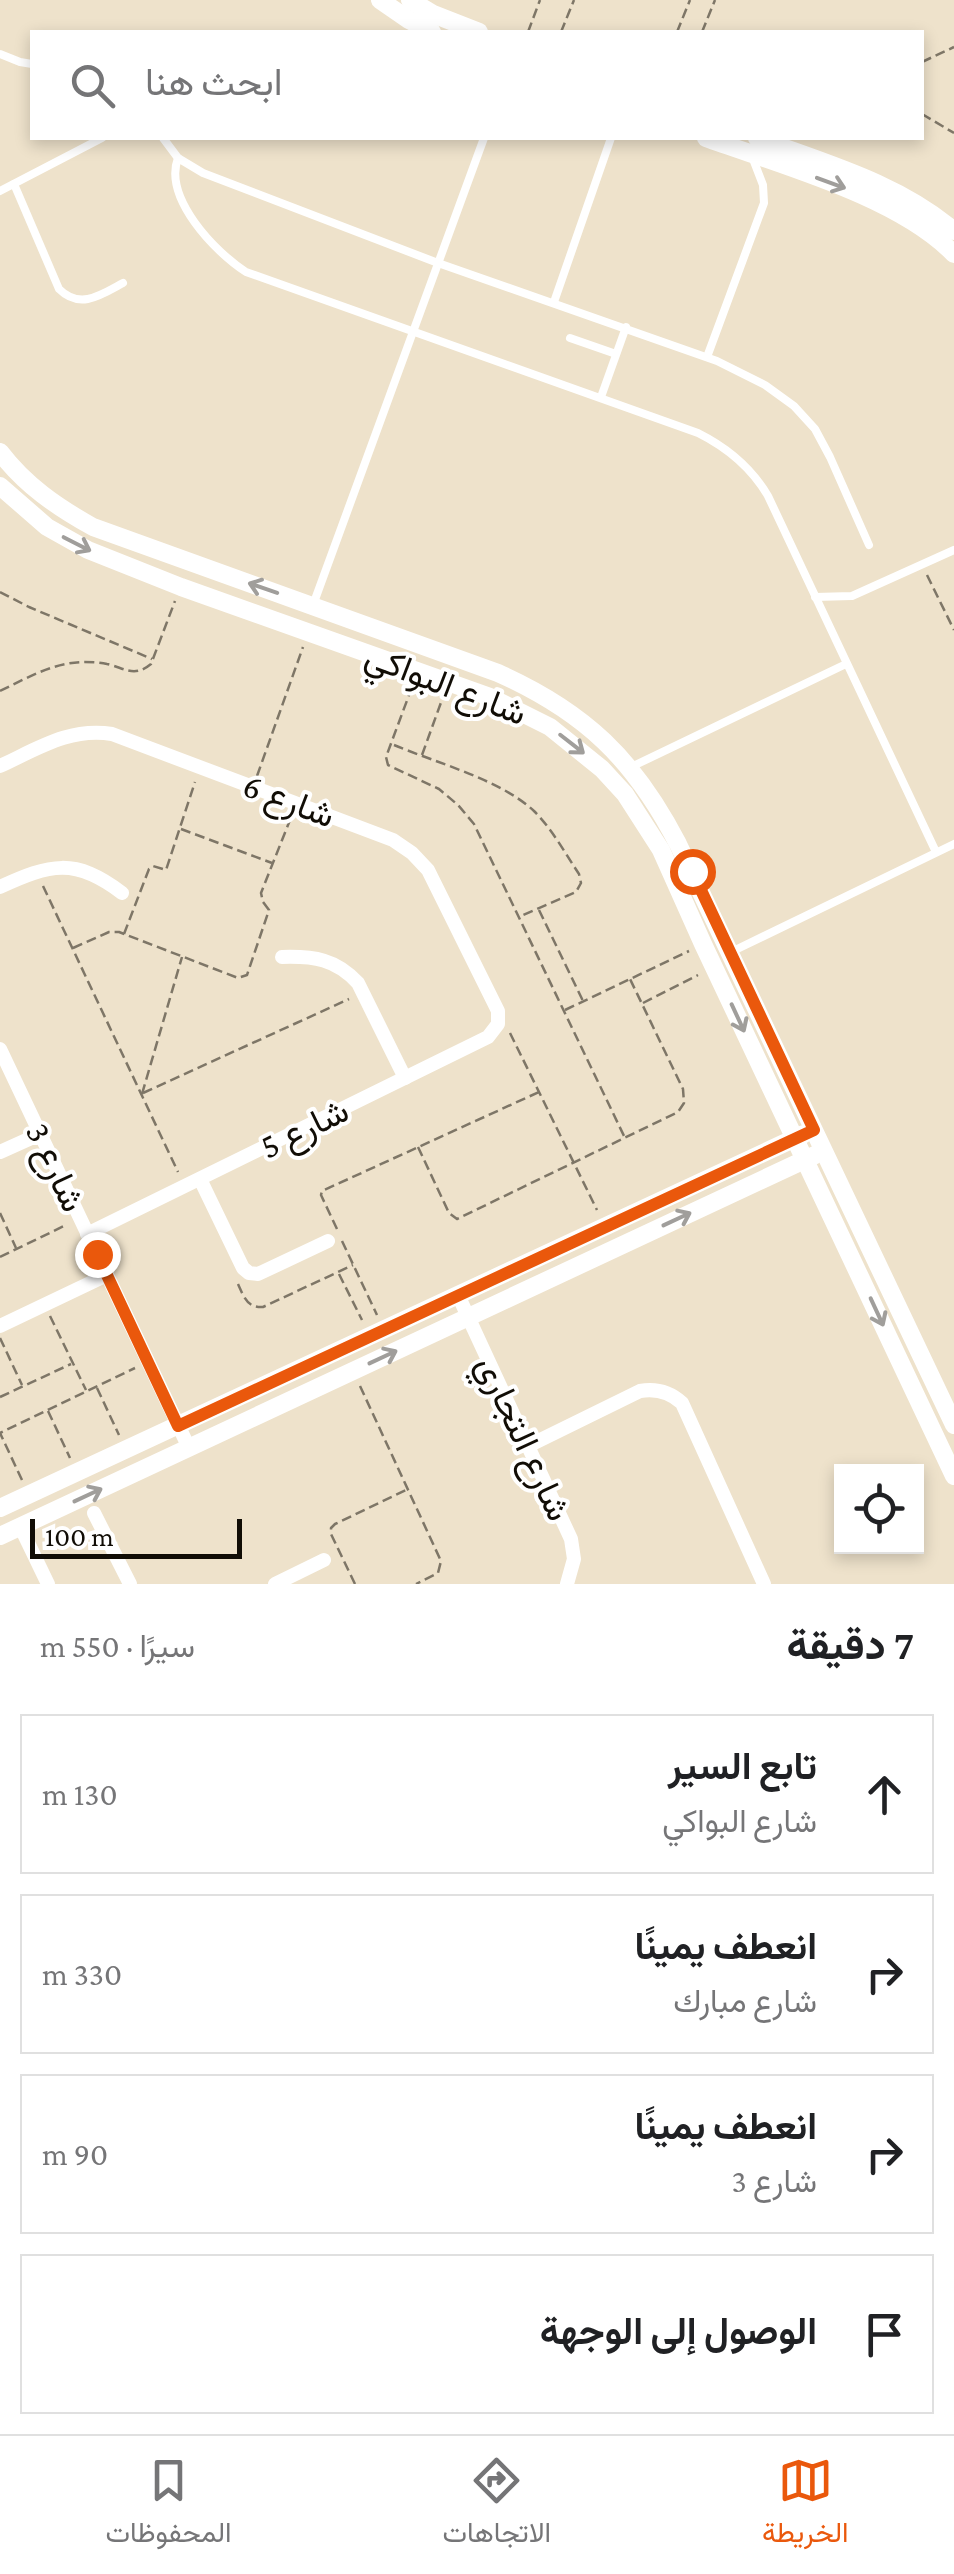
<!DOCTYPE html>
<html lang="ar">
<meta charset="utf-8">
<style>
:root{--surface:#fff;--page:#f6f6f6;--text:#202124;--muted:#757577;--line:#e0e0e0;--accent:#ea580c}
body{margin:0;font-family:"Crimson Pro",Vazirmatn,serif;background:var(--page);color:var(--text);direction:rtl}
.controls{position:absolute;right:30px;bottom:30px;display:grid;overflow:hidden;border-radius:0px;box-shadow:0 5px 15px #0003}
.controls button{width:90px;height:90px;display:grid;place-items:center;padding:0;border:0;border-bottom:2px solid var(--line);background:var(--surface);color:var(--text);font:50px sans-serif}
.scale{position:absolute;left:30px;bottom:25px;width:212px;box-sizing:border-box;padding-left:10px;border:5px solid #110d06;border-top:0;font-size:28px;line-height:35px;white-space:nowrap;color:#110d06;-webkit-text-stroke:8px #fff;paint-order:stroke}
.stop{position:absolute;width:30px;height:30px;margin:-22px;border:8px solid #ea580c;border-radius:50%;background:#fff}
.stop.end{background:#ea580c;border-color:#fff;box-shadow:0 2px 10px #0008}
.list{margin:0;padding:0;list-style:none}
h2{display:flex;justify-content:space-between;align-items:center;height:130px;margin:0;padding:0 40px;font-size:42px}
h2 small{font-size:32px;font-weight:400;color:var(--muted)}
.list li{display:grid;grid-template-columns:65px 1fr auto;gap:30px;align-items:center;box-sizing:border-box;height:160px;margin:0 20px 20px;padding:0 20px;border:2px solid var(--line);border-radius:0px}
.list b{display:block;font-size:38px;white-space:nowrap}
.list p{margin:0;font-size:32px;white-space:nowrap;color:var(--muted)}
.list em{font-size:32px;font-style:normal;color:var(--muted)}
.icon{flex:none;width:55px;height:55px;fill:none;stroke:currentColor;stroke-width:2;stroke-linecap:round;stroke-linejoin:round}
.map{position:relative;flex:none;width:954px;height:1584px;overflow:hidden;direction:ltr}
.search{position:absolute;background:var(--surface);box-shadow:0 5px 15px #0003;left:30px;right:30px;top:30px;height:110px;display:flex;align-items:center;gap:25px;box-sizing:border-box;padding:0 35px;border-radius:0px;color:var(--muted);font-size:38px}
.sheet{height:850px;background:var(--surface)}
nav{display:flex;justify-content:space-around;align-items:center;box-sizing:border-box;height:140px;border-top:2px solid var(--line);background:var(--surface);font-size:28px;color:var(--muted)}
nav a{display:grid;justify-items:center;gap:5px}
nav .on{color:var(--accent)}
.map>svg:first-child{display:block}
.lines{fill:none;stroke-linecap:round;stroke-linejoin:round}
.path{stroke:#7e7667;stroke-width:2.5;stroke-dasharray:10 5;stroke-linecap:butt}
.service{stroke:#fff;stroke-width:8}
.minor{stroke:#fff;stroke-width:14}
.tertiary{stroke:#fff;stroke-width:18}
.oneway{stroke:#a09e9b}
.route{stroke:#ea580c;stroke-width:12}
.labels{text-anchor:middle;stroke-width:8;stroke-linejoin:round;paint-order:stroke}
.street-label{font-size:35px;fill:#110d06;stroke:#fff}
</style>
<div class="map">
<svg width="954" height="1584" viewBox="0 0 954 1584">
<rect width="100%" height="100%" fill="#eee2cb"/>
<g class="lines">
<!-- path -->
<g class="path">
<polyline points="528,32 540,0"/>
<polyline points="561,32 574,0"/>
<polyline points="677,32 690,0"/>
<polyline points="702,32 715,0"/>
<polyline points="922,62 954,47"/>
<polyline points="922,114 954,133"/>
<polyline points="927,575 954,630"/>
<polyline points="0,592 29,607 152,659"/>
<polyline points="412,687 386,757 388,765 439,789 458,805 474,824 625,1138"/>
<path d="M 0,691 C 27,678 52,663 83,662 C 90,662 99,662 107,664 C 125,668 134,678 151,664 L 175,601"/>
<path d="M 394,745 C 437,763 501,780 534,811 C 552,829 565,853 579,874 L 581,883 L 576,892 L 521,916"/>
<polyline points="422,755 443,697"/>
<polyline points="257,776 303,647"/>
<polyline points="181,829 272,863"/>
<polyline points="43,886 178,1172"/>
<polyline points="539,910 583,1001"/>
<polyline points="124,934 149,869 153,866 166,870 195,782"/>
<polyline points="73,948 109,932 119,932 238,978 247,975 269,910 263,902 261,893 292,815"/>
<polyline points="643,1003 698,975"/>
<polyline points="565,1010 689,951"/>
<polyline points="510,1033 597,1210"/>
<polyline points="143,1093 349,999"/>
<polyline points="142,1094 182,957"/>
<polyline points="418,1147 449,1213 457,1219 678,1112 684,1103 683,1089 630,979"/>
<polyline points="0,1213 16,1248"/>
<polyline points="337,1229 321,1195 322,1191 539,1092"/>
<polyline points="342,1241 377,1315"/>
<polyline points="0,1257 66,1225"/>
<polyline points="339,1274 362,1320"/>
<path d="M 238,1284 C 244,1297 247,1308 263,1307 L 353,1265"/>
<polyline points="50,1316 86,1390"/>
<polyline points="0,1338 22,1385"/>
<polyline points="360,1386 441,1561 438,1573 416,1584"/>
<polyline points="97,1388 119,1435"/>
<polyline points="0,1397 71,1364"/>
<polyline points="48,1411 70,1458"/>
<polyline points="22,1480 0,1433 135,1368"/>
<polyline points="355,1584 331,1534 331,1528 335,1524 408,1489"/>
</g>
<!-- service -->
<g class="service">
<polyline points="0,54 20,62 32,64"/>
<polyline points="163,138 178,158 203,173 438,263 717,361 765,385 794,406 815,429 830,457 869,545"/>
<path d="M 178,158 C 163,198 215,252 246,272 L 698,433 C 728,448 751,467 768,496 L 936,852"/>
<path d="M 14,184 L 59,289 C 80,310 101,295 123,283"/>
<polyline points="0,191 102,138"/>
<polyline points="554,302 611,138"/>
<polyline points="570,338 616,354"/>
<polyline points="707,357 764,203 763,185 753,159"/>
<polyline points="601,397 626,327"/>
<polyline points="815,597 852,596 954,550"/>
<polyline points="313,605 484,138"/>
<polyline points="631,767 846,664"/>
<polyline points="731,952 954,844"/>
</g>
<!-- minor -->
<g class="minor">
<path d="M 0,766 C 37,749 70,727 112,734 L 393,840 L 412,853 L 428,870 L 498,1011 L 498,1024 L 488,1037 L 87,1234"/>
<path d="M 0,887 C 50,864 75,857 122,893"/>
<path d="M 282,957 C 314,956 336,959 358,983 L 405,1078"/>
<polyline points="0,1049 189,1448"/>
<polyline points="0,1152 40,1134"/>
<polyline points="200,1179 243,1268 249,1273 258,1274 328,1241"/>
<polyline points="458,1295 571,1539 574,1559 567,1584"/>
<polyline points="0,1326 107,1275"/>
<path d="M 528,1446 L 640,1391 C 657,1388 670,1392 682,1403 L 764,1584"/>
<polyline points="94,1513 130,1584"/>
<polyline points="20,1526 48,1584"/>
<polyline points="275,1584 324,1560"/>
</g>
<!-- tertiary -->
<g class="tertiary">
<polyline points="380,0 409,20 432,32"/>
<polyline points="410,0 433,14 479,32"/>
<path d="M 706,138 C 781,165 899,197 954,254"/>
<path d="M 757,138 C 824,163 898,183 954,231"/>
<path d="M 0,452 C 25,485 57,507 93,527 L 498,673 C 585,712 634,759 678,844 L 954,1425"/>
<polyline points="0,486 47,527 88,550 181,587 490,697 550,727 602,769 625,794 661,850 703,944 954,1476"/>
<polyline points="0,1508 804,1134"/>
<polyline points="0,1536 815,1155"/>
</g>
</g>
<!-- one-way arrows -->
<defs><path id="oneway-shaft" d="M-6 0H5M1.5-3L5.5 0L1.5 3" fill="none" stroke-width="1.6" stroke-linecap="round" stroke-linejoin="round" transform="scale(2.5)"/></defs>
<g class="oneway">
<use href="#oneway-shaft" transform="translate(831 183) rotate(20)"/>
<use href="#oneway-shaft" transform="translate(77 544) rotate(27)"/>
<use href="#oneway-shaft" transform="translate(263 588) rotate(-161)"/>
<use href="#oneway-shaft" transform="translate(572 744) rotate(38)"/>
<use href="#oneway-shaft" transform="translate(738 1018) rotate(65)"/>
<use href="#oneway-shaft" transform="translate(677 1219) rotate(-25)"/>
<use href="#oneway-shaft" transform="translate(877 1312) rotate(65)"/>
<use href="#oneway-shaft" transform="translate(383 1357) rotate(-25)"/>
<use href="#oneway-shaft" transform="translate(88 1495) rotate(-25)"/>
</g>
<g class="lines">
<!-- route -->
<polyline class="route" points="97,1254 178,1426 814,1130 692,871"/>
</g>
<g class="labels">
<!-- street labels -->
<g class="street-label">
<text transform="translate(446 684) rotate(21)" y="12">شارع البواكي</text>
<text transform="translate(289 800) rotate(21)" y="12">شارع 6</text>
<text transform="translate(304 1128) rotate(-26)" y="12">شارع 5</text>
<text transform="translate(56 1167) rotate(65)" y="12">شارع 3</text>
<text transform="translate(524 1438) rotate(65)" y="12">شارع التجاري</text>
</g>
</g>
</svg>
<div class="controls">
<button><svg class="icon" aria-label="locate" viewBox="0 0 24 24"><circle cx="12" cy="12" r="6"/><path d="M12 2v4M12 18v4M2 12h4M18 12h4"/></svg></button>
</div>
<div class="scale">100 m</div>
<div class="stop" style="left:692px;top:871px"></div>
<div class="stop end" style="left:97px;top:1254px"></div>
<div class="search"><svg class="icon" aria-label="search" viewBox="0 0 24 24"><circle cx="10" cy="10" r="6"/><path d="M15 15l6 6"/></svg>ابحث هنا</div>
</div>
<section class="sheet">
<h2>7 دقيقة<small>سيرًا · 550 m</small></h2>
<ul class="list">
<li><svg class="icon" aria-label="ahead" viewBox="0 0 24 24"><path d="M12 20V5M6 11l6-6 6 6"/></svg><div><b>تابع السير</b><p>شارع البواكي</p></div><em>130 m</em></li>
<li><svg class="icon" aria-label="right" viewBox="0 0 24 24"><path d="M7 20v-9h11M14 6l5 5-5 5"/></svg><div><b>انعطف يمينًا</b><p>شارع مبارك</p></div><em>330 m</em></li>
<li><svg class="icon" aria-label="right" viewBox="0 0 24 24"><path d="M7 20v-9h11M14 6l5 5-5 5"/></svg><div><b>انعطف يمينًا</b><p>شارع 3</p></div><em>90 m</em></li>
<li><svg class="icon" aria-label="arrive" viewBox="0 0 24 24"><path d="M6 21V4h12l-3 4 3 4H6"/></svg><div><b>الوصول إلى الوجهة</b></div></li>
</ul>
</section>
<nav>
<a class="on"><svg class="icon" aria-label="map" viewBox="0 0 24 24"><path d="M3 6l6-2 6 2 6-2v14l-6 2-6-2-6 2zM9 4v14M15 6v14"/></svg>الخريطة</a>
<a><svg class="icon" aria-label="directions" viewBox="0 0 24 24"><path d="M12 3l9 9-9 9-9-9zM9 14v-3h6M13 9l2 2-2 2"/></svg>الاتجاهات</a>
<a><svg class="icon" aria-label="saved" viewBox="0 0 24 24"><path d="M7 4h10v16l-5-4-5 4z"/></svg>المحفوظات</a>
</nav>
